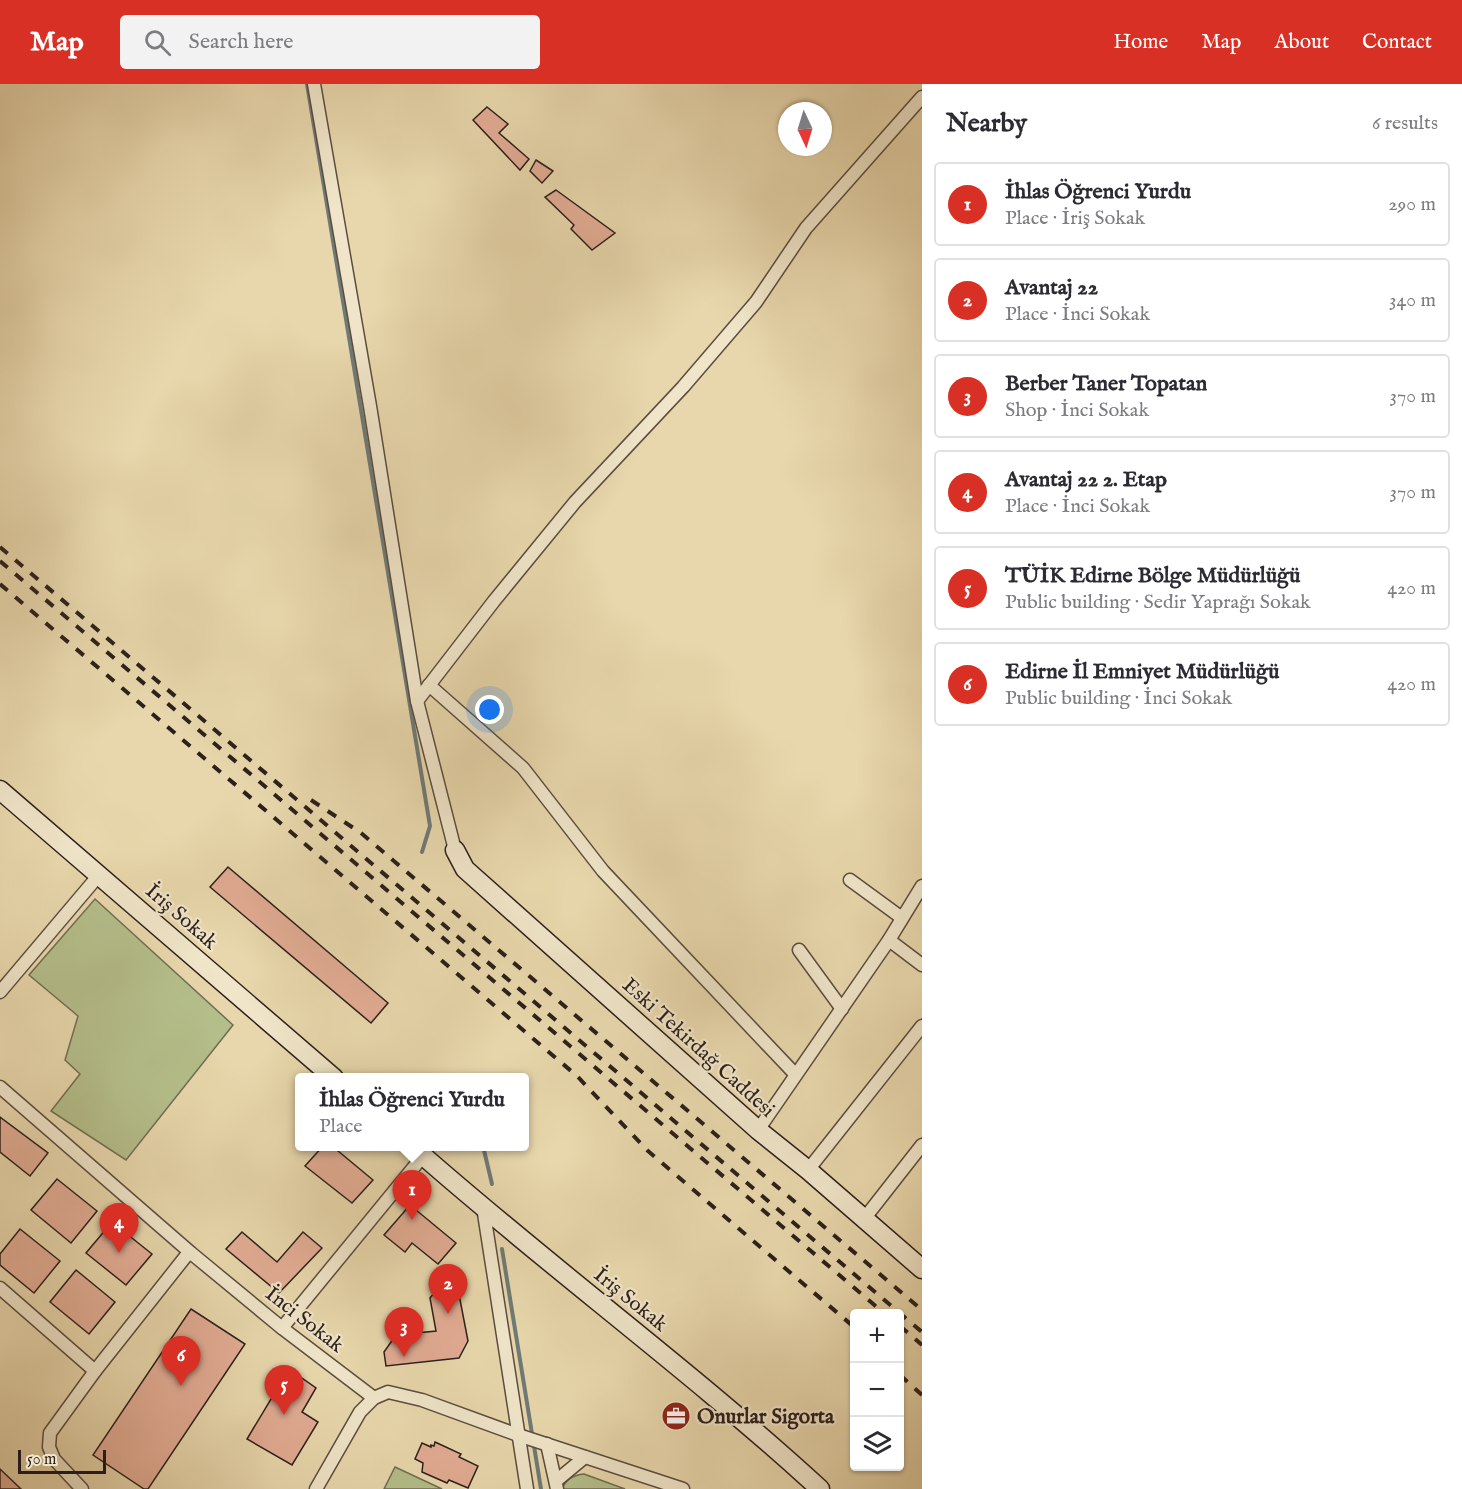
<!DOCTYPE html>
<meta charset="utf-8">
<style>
:root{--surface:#fff;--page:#f2f2f3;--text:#2b2b33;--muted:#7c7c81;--line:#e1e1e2;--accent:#d93025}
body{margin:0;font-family:"IM FELL English",serif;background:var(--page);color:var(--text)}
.controls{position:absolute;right:18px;bottom:18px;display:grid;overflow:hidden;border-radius:6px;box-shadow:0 2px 4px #0004}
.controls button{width:54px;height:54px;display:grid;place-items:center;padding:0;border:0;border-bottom:2px solid var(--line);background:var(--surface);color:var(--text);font:30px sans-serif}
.compass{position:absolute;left:778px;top:18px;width:54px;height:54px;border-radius:50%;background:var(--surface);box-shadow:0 2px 4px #0004;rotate:176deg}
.scale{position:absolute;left:18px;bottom:15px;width:88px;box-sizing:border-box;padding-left:6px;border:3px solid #2c1f1b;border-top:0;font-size:16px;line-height:21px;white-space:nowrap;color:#2c1f1b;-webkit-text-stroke:4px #f0e5c9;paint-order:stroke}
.you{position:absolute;left:490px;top:626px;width:21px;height:21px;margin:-15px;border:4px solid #fff;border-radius:50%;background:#1a73e8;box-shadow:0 0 0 9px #1a73e833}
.badge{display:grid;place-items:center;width:39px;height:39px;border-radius:50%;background:var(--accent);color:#fff;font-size:20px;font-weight:700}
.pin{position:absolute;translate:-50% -50px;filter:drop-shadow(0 2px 3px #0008)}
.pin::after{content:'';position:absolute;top:32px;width:21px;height:18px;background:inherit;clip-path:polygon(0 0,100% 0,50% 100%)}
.popup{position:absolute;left:295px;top:989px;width:234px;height:78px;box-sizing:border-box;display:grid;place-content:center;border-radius:6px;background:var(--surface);filter:drop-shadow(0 2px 4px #0005);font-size:20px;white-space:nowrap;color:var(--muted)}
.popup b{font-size:22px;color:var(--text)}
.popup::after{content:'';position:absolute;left:50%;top:100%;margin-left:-12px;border:12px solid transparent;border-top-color:var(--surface)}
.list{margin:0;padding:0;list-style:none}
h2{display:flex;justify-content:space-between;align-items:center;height:78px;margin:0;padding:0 24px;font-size:26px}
h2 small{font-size:20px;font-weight:400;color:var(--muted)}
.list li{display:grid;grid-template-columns:39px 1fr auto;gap:18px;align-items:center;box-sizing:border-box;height:84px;margin:0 12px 12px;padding:0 12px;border:2px solid var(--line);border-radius:6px}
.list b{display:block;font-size:22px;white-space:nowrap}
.list p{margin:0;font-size:20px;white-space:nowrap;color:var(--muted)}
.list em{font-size:20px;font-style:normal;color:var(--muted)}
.icon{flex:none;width:33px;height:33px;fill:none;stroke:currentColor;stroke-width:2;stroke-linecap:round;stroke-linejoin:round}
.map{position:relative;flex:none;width:922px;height:1405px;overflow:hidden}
header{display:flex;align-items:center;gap:36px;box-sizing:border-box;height:84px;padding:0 30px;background:var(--accent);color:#fff}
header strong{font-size:28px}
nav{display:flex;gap:33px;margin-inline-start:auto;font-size:21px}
.search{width:420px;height:54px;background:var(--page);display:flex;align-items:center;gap:15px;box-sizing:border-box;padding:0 21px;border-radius:6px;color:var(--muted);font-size:22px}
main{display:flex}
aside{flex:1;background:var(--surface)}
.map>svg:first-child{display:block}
.green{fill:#b4be8a;stroke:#706e52;stroke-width:1.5}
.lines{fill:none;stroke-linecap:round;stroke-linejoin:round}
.stream{stroke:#6f7a77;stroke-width:4}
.building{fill:#e2ac94;stroke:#2c1f1b;stroke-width:1.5}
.street-casing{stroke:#5b4d3f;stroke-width:15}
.secondary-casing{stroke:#2c1f1b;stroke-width:21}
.street{stroke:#f0e5c9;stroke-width:12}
.secondary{stroke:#f0e5c9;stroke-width:18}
.rail{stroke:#2c1f1b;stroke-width:4;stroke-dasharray:10 10;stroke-linecap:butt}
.labels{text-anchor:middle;stroke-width:4.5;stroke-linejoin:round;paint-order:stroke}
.street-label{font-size:21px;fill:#2c1f1b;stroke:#f0e5c9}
.poi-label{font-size:21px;font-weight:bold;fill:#2c1f1b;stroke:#f0e5c9;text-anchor:start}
</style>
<header>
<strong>Map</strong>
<div class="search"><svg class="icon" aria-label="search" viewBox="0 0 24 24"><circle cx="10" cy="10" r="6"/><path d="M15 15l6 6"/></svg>Search here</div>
<nav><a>Home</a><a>Map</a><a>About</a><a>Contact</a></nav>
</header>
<main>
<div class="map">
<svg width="922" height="1405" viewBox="0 0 922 1405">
<rect width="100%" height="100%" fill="#e8d7ac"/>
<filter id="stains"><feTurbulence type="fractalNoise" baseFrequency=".00333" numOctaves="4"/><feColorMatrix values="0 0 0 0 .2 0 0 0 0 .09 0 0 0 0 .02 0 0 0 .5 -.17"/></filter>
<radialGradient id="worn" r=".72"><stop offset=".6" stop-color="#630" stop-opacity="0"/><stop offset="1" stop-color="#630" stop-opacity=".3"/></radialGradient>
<!-- green -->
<g class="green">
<polygon points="95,815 233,941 126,1076 51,1027 80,990 65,976 78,932 29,891"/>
<polygon points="395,1383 442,1405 384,1405"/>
<path d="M 584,1390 L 625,1405 L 562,1405 C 566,1395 574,1391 584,1390 Z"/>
</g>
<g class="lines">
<!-- stream -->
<g class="stream">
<polyline points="307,0 430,742 422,768"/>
<polyline points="483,1062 492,1100"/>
<polyline points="502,1165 541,1405"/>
</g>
</g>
<!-- building -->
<g class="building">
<polygon points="487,23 508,40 499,49 529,75 520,86 473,36"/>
<polygon points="536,76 553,87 542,99 530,87"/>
<polygon points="556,106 615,149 592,166 571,145 574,141 545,113"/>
<polygon points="228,783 388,919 371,939 210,803"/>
<polygon points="0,1033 48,1069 30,1092 0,1068"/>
<polygon points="323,1062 332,1062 373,1096 352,1119 305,1082"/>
<polygon points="57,1095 97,1127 71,1159 31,1126"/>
<polygon points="410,1121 456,1159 438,1180 412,1159 405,1168 384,1151"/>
<polygon points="112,1138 152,1170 126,1201 86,1169"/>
<polygon points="20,1145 60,1177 34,1209 0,1181 0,1170"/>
<polygon points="242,1148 277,1178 303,1148 322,1164 279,1209 226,1165"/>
<polygon points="76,1186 115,1218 89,1250 50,1218"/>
<polygon points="456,1195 468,1257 459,1274 386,1282 384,1268 396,1251 436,1247 430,1214 443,1198"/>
<polygon points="191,1225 245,1260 148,1405 144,1405 93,1371"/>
<polygon points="289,1285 316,1304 302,1328 318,1338 292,1381 247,1355"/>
<polygon points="435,1358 461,1370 459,1373 478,1382 468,1404 449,1396 447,1399 422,1388 423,1379 415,1375 422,1359 431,1363 431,1361 434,1362"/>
<polygon points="0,1385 21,1405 0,1405"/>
</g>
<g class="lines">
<!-- street casing -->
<g class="street-casing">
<g id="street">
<polyline points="314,0 370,322 417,617 455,766"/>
<polyline points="429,601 523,684 603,787 795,990"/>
<polyline points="417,617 494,517 575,418 683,303 756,218 806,144 922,13"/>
<polyline points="850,796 902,834"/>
<polyline points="889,856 922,881"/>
<polyline points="799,866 842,925"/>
<polyline points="0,908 99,791"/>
<polyline points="0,1003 191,1169 282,1244 374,1314"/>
<polyline points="758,1046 889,856 922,802"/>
<polyline points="808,1086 922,942"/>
<polyline points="483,1123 527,1405"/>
<polyline points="864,1135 922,1061"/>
<polyline points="0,1204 95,1287"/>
<polyline points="282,1244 423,1072"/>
<polyline points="547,1360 557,1405"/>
<polyline points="556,1397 585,1373"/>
<polyline points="82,1405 54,1375 49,1363 50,1349 95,1287 186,1172 191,1169"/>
<polyline points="316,1405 360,1328 374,1314 388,1308 422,1316 518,1351 683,1405"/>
</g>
</g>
<!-- secondary casing -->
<g class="secondary-casing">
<g id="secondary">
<polyline points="0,706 334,994"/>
<polyline points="455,766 465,785 758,1046 808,1086 922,1185"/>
<path d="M 412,1062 C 545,1180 689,1285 820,1405"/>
</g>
</g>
<!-- street -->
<use href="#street" class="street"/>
<!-- secondary -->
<use href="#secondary" class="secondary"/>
<!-- rail -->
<g class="rail">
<polyline points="0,463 922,1248"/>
<polyline points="0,477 885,1230"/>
<polyline points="0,500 577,992 648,1067 854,1243"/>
<polyline points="311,716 361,749 922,1226"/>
<polyline points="900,1242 922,1261"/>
<polyline points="900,1291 922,1311"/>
</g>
</g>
<!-- icons -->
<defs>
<g id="office-disc" transform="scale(1.5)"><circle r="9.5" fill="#8f2418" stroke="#f0e5c9"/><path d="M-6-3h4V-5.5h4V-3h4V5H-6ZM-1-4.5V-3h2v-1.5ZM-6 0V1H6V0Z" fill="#fff"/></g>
</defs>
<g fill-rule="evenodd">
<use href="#office-disc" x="676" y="1332"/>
</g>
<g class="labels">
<!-- street labels -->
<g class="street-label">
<text transform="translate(182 832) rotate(41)" y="7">İriş Sokak</text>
<text transform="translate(699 963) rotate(42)" y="7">Eski Tekirdağ Caddesi</text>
<text transform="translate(631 1215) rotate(39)" y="7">İriş Sokak</text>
<text transform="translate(305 1235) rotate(38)" y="7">İnci Sokak</text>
</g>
<!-- poi labels -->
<g class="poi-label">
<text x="697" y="1339">Onurlar Sigorta</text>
</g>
</g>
<rect width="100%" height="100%" filter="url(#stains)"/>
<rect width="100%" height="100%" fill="url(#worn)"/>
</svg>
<div class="controls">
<button>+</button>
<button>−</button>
<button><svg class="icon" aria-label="layers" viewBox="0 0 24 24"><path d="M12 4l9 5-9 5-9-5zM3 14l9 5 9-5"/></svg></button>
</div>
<svg class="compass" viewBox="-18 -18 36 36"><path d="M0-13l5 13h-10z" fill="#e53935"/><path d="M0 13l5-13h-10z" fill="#7c7c81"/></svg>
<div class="scale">50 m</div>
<div class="you"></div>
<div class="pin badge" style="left:412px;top:1136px">1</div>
<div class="popup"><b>İhlas Öğrenci Yurdu</b>Place</div>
<div class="pin badge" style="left:448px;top:1230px">2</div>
<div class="pin badge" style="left:404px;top:1273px">3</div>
<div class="pin badge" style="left:119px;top:1169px">4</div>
<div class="pin badge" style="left:284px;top:1331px">5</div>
<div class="pin badge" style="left:181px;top:1302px">6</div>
</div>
<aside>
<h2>Nearby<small>6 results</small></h2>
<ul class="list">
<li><span class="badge">1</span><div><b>İhlas Öğrenci Yurdu</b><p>Place · İriş Sokak</p></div><em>290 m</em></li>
<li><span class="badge">2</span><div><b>Avantaj 22</b><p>Place · İnci Sokak</p></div><em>340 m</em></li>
<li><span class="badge">3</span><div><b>Berber Taner Topatan</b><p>Shop · İnci Sokak</p></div><em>370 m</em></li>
<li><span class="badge">4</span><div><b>Avantaj 22 2. Etap</b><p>Place · İnci Sokak</p></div><em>370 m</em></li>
<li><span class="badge">5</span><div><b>TÜİK Edirne Bölge Müdürlüğü</b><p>Public building · Sedir Yaprağı Sokak</p></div><em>420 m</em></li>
<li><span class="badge">6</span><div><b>Edirne İl Emniyet Müdürlüğü</b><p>Public building · İnci Sokak</p></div><em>420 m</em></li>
</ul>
</aside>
</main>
